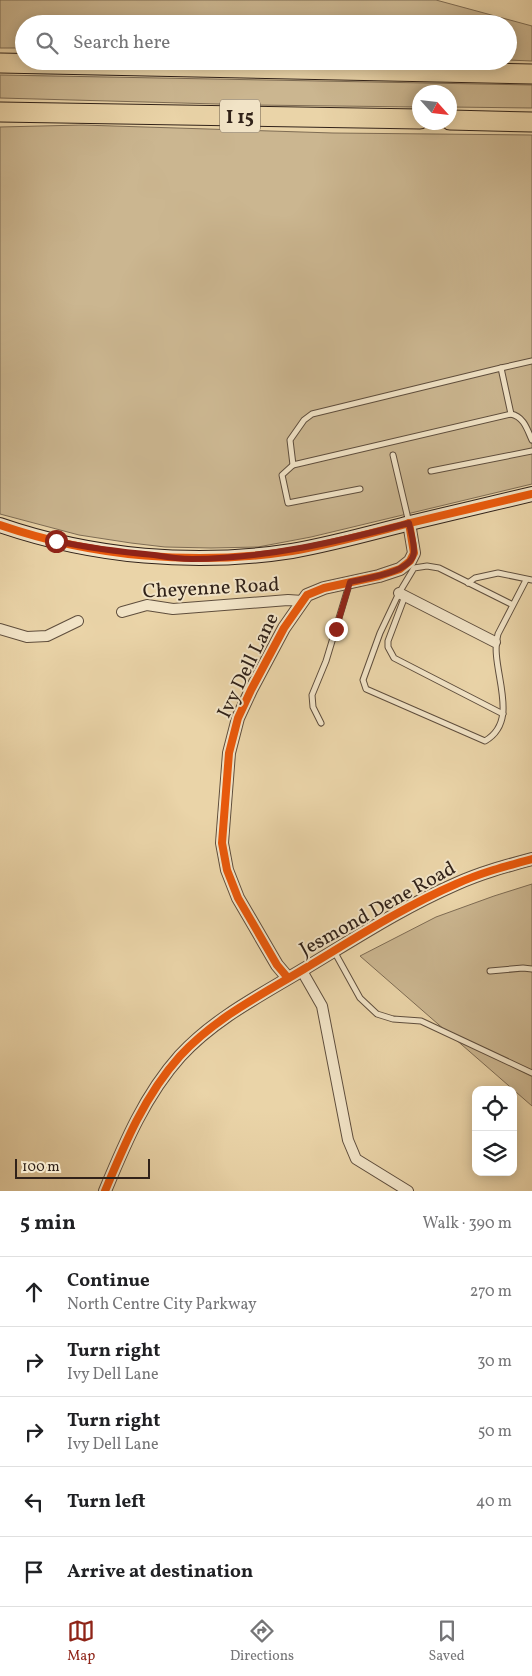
<!DOCTYPE html>
<meta charset="utf-8">
<style>
:root{--surface:#fff;--page:#f2f2f2;--text:#202124;--muted:#757577;--line:#e0e0e0;--accent:#8f2418}
body{margin:0;font-family:Vollkorn,serif;background:var(--page);color:var(--text)}
.controls{position:absolute;right:15px;bottom:15px;display:grid;overflow:hidden;border-radius:10px;box-shadow:0 2px 12px #0003}
.controls button{width:45px;height:45px;display:grid;place-items:center;padding:0;border:0;border-bottom:1px solid var(--line);background:var(--surface);color:var(--text);font:25px sans-serif}
.compass{position:absolute;left:412px;top:85px;width:45px;height:45px;border-radius:50%;background:var(--surface);box-shadow:0 2px 12px #0003;rotate:117deg}
.scale{position:absolute;left:15px;bottom:12px;width:135px;box-sizing:border-box;padding-left:5px;border:2px solid #312219;border-top:0;font-size:14px;line-height:18px;white-space:nowrap;color:#312219;-webkit-text-stroke:4px #f1e3c6;paint-order:stroke}
.stop{position:absolute;width:15px;height:15px;margin:-11px;border:4px solid #8f2418;border-radius:50%;background:#fff}
.stop.end{background:#8f2418;border-color:#fff;box-shadow:0 1px 5px #0008}
.list{margin:0;padding:0;list-style:none}
h2{display:flex;justify-content:space-between;align-items:center;height:65px;margin:0;padding:0 20px;font-size:21px}
h2 small{font-size:16px;font-weight:400;color:var(--muted)}
.list li{display:grid;grid-template-columns:32px 1fr auto;gap:15px;align-items:center;box-sizing:border-box;height:70px;padding:0 20px;border-top:1px solid var(--line)}
.list b{display:block;font-size:19px;white-space:nowrap}
.list p{margin:0;font-size:16px;white-space:nowrap;color:var(--muted)}
.list em{font-size:16px;font-style:normal;color:var(--muted)}
.icon{flex:none;width:28px;height:28px;fill:none;stroke:currentColor;stroke-width:2;stroke-linecap:round;stroke-linejoin:round}
.map{position:relative;flex:none;width:532px;height:1191px;overflow:hidden}
.search{position:absolute;background:var(--surface);box-shadow:0 2px 12px #0003;left:15px;right:15px;top:15px;height:55px;display:flex;align-items:center;gap:12px;box-sizing:border-box;padding:0 18px;border-radius:28px;color:var(--muted);font-size:19px}
.sheet{height:415px;background:var(--surface)}
nav{display:flex;justify-content:space-around;align-items:center;box-sizing:border-box;height:70px;border-top:1px solid var(--line);background:var(--surface);font-size:14px;color:var(--muted)}
nav a{display:grid;justify-items:center;gap:2px}
nav .on{color:var(--accent)}
.map>svg:first-child{display:block}
.green{fill:#cbb690;stroke:#7e6c54}
.lines{fill:none;stroke-linecap:round;stroke-linejoin:round}
.service-casing{stroke:#5f4e3d;stroke-width:7}
.minor-casing{stroke:#5f4e3d;stroke-width:12}
.tertiary-casing{stroke:#5f4e3d;stroke-width:14}
.secondary-casing{stroke:#312219;stroke-width:16}
.motorway-casing{stroke:#312219;stroke-width:21}
.service{stroke:#f1e3c6;stroke-width:5}
.minor{stroke:#f1e3c6;stroke-width:10}
.tertiary{stroke:#f1e3c6;stroke-width:12}
.secondary{stroke:#f1e3c6;stroke-width:14}
.motorway{stroke:#ead4a8;stroke-width:19}
.cycleway-casing{stroke:#f1e3c6;stroke-width:11}
.cycleway{stroke:#e8590c;stroke-width:8}
.route{stroke:#8f2418;stroke-width:6}
.labels{text-anchor:middle;stroke-width:4;stroke-linejoin:round;paint-order:stroke}
.shield{fill:#f1e3c6;stroke:#6b5c4d;stroke-width:1}
.shield-label{font-size:19px;font-weight:bold;fill:#312219}
.street-label{font-size:20px;fill:#312219;stroke:#f1e3c6}
</style>
<div class="map">
<svg width="532" height="1191" viewBox="0 0 532 1191">
<rect width="100%" height="100%" fill="#ead4a8"/>
<filter id="stains"><feTurbulence type="fractalNoise" baseFrequency=".004" numOctaves="4"/><feColorMatrix values="0 0 0 0 .2 0 0 0 0 .09 0 0 0 0 .02 0 0 0 .5 -.17"/></filter>
<radialGradient id="worn" r=".72"><stop offset=".6" stop-color="#630" stop-opacity="0"/><stop offset="1" stop-color="#630" stop-opacity=".3"/></radialGradient>
<!-- green -->
<g class="green">
<polygon points="0,0 436,0 532,26 532,61 508,60 508,24 24,24 24,48 0,48"/>
<polygon points="0,75 532,85 532,108 450,107 450,92 420,92 419,107 254,105 0,98"/>
<polygon points="82,125 333,133 532,135 532,484 311,537 258,547 211,548 165,547 131,543 79,535 0,514 0,127"/>
<polygon points="532,884 532,1106 360,956 436,917 494,896"/>
</g>
<g class="lines">
<!-- service casing -->
<g class="service-casing">
<g id="service">
<path d="M 532,361 L 501,368 L 511,414 C 524,417 527,429 532,440"/>
<polyline points="501,368 312,414 304,420 290,440 293,465 511,414"/>
<polyline points="393,455 409,523"/>
<polyline points="293,465 282,475 288,503 360,489"/>
<polyline points="431,471 532,451"/>
<polyline points="468,583 475,578 498,573 532,580"/>
<polyline points="405,596 388,641 388,647 394,658 503,714"/>
<path d="M 513,605 L 439,568 L 427,566 L 414,568 L 399,593 L 380,633 L 363,680 L 366,689 L 485,741 C 523,719 488,667 498,634 L 526,580"/>
<polyline points="321,723 313,707 312,695 326,661 349,585"/>
<polyline points="334,951 360,998 377,1014 393,1019 421,1021 532,1073"/>
<polyline points="490,971 523,968 532,969"/>
</g>
</g>
<!-- minor casing -->
<g class="minor-casing">
<g id="minor">
<polyline points="399,593 495,642"/>
<polyline points="122,612 147,605 173,609 288,600 303,601"/>
<polyline points="0,629 27,637 47,636 78,621"/>
<polyline points="302,971 322,1006 348,1140 356,1159 408,1191"/>
</g>
</g>
<!-- tertiary casing -->
<g class="tertiary-casing">
<g id="tertiary">
<polyline points="288,978 277,965 238,898 227,870 222,843 229,753 238,718 251,690 284,628 307,595 324,588 379,576 400,569 410,561 414,553 409,523"/>
<path d="M 105,1191 C 125,1143 145,1095 180,1056 C 215,1018 261,995 304,969 C 354,939 403,907 456,884 C 480,873 506,866 532,859"/>
</g>
</g>
<!-- secondary casing -->
<g class="secondary-casing">
<path id="secondary" d="M 0,525 C 93,557 195,566 292,551 C 332,544 371,533 410,523 C 451,513 491,504 532,494"/>
</g>
<!-- motorway casing -->
<g class="motorway-casing">
<g id="motorway">
<polyline points="0,63 532,74"/>
<polyline points="0,112 420,119"/>
<polyline points="450,120 532,122"/>
</g>
</g>
<!-- service -->
<use href="#service" class="service"/>
<!-- minor -->
<use href="#minor" class="minor"/>
<!-- tertiary -->
<use href="#tertiary" class="tertiary"/>
<!-- secondary -->
<use href="#secondary" class="secondary"/>
<!-- motorway -->
<use href="#motorway" class="motorway"/>
<!-- cycleway casing -->
<g class="cycleway-casing">
<g id="cycleway">
<path d="M 0,525 C 93,557 195,566 292,551 C 332,544 371,533 410,523 C 451,513 491,504 532,494"/>
<polyline points="288,978 277,965 238,898 227,870 222,843 229,753 238,718 251,690 284,628 307,595 324,588 379,576 400,569 410,561 414,553 409,523"/>
<path d="M 105,1191 C 125,1143 145,1095 180,1056 C 215,1018 261,995 304,969 C 354,939 403,907 456,884 C 480,873 506,866 532,859"/>
</g>
</g>
<!-- cycleway -->
<use href="#cycleway" class="cycleway"/>
</g>
<g class="lines">
<!-- route -->
<path class="route" d="M 56,541 C 89,548 121,552 154,555 C 166,557 179,559 192,559 C 268,558 336,542 409,523 C 411,532 414,542 414,551 C 414,573 366,578 350,582 L 336,629"/>
</g>
<g class="labels">
<!-- shield labels -->
<rect class="shield" x="220" y="99.5" width="40" height="33" rx="4"/>
<g class="shield-label">
<text x="240" y="123">I 15</text>
</g>
<!-- street labels -->
<g class="street-label">
<text transform="translate(211 587) rotate(-3)" y="7">Cheyenne Road</text>
<text transform="translate(247 665) rotate(-64)" y="7">Ivy Dell Lane</text>
<text transform="translate(377 908) rotate(-29)" y="7">Jesmond Dene Road</text>
</g>
</g>
<rect width="100%" height="100%" filter="url(#stains)"/>
<rect width="100%" height="100%" fill="url(#worn)"/>
</svg>
<div class="controls">
<button><svg class="icon" aria-label="locate" viewBox="0 0 24 24"><circle cx="12" cy="12" r="6"/><path d="M12 2v4M12 18v4M2 12h4M18 12h4"/></svg></button>
<button><svg class="icon" aria-label="layers" viewBox="0 0 24 24"><path d="M12 4l9 5-9 5-9-5zM3 14l9 5 9-5"/></svg></button>
</div>
<svg class="compass" viewBox="-18 -18 36 36"><path d="M0-13l5 13h-10z" fill="#e53935"/><path d="M0 13l5-13h-10z" fill="#757577"/></svg>
<div class="scale">100 m</div>
<div class="stop" style="left:56px;top:541px"></div>
<div class="stop end" style="left:336px;top:629px"></div>
<div class="search"><svg class="icon" aria-label="search" viewBox="0 0 24 24"><circle cx="10" cy="10" r="6"/><path d="M15 15l6 6"/></svg>Search here</div>
</div>
<section class="sheet">
<h2>5 min<small>Walk · 390 m</small></h2>
<ul class="list">
<li><svg class="icon" aria-label="ahead" viewBox="0 0 24 24"><path d="M12 20V5M6 11l6-6 6 6"/></svg><div><b>Continue</b><p>North Centre City Parkway</p></div><em>270 m</em></li>
<li><svg class="icon" aria-label="right" viewBox="0 0 24 24"><path d="M7 20v-9h11M14 6l5 5-5 5"/></svg><div><b>Turn right</b><p>Ivy Dell Lane</p></div><em>30 m</em></li>
<li><svg class="icon" aria-label="right" viewBox="0 0 24 24"><path d="M7 20v-9h11M14 6l5 5-5 5"/></svg><div><b>Turn right</b><p>Ivy Dell Lane</p></div><em>50 m</em></li>
<li><svg class="icon" aria-label="left" viewBox="0 0 24 24"><path d="M17 20v-9H6M10 6l-5 5 5 5"/></svg><div><b>Turn left</b></div><em>40 m</em></li>
<li><svg class="icon" aria-label="arrive" viewBox="0 0 24 24"><path d="M6 21V4h12l-3 4 3 4H6"/></svg><div><b>Arrive at destination</b></div></li>
</ul>
</section>
<nav>
<a class="on"><svg class="icon" aria-label="map" viewBox="0 0 24 24"><path d="M3 6l6-2 6 2 6-2v14l-6 2-6-2-6 2zM9 4v14M15 6v14"/></svg>Map</a>
<a><svg class="icon" aria-label="directions" viewBox="0 0 24 24"><path d="M12 3l9 9-9 9-9-9zM9 14v-3h6M13 9l2 2-2 2"/></svg>Directions</a>
<a><svg class="icon" aria-label="saved" viewBox="0 0 24 24"><path d="M7 4h10v16l-5-4-5 4z"/></svg>Saved</a>
</nav>
